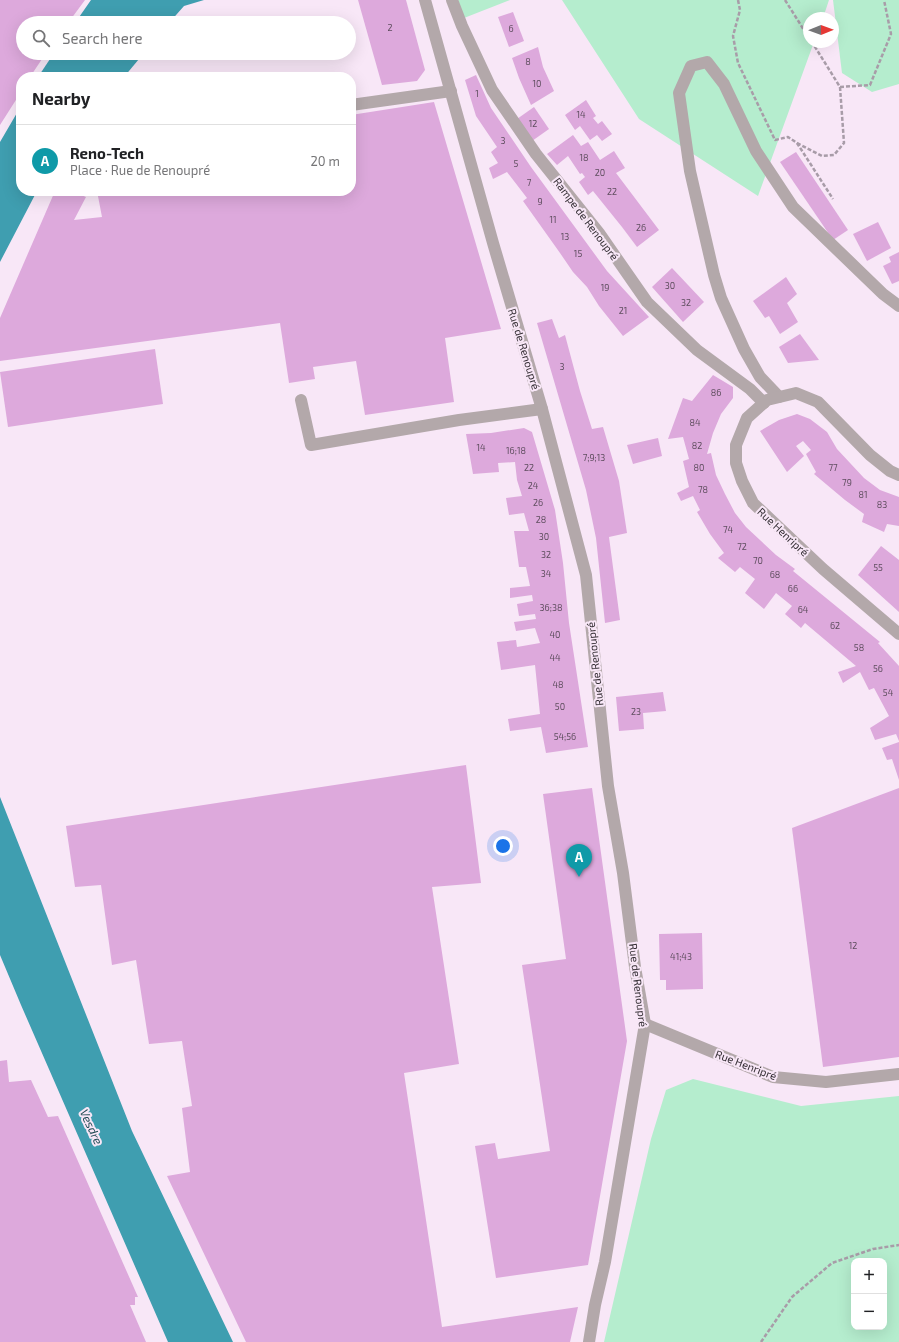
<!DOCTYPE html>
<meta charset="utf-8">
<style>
:root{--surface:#fff;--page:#f2f2f2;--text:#202124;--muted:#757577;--line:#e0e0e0;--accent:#347b72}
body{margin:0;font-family:"Exo 2",sans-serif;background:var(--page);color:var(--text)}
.controls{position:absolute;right:12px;bottom:12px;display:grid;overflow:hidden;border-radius:8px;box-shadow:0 4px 16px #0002}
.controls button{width:36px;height:36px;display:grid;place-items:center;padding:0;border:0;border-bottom:1px solid var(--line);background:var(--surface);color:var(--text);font:20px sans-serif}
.compass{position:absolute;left:803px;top:12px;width:36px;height:36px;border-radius:50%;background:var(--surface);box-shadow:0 4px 16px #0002;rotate:89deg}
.you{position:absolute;left:503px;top:846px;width:14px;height:14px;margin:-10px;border:3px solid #fff;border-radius:50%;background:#1a73e8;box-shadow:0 0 0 6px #1a73e833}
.badge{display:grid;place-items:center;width:26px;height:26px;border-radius:50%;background:var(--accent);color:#fff;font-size:13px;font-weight:700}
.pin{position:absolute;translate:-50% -33px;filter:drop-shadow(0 1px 2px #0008)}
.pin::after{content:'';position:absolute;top:21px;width:14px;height:12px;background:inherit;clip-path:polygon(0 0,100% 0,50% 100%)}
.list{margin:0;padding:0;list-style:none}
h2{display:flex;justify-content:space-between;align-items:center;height:52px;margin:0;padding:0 16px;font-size:17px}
h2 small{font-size:13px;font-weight:400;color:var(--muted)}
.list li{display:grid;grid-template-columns:26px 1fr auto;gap:12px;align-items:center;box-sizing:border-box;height:72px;padding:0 16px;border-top:1px solid var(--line)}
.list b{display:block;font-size:15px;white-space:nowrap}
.list p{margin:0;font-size:13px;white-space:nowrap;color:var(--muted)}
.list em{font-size:13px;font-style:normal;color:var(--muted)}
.icon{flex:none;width:22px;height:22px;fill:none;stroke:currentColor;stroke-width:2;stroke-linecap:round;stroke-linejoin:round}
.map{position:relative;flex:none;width:899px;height:1342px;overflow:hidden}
.search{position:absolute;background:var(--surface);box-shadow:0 4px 16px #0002;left:16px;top:16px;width:340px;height:44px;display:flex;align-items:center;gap:10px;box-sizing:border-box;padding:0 14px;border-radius:22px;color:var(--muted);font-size:15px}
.panel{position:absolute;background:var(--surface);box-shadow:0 4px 16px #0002;left:16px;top:72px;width:340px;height:124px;border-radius:16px}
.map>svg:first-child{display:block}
.green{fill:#b5edce;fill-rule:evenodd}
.water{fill:#3f9eb0}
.building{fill:#dda9dc}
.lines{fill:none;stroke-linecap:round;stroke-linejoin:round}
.path{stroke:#a89ca8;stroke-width:2.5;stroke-dasharray:4 2;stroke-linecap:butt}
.lane{stroke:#b3a8aa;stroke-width:12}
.street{stroke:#b3a8aa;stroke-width:12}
.labels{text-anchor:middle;stroke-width:4;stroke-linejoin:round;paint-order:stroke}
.number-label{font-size:9px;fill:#5f4e5f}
.street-label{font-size:11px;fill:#352f35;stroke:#f8e7f7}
.water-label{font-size:12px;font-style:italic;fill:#1f4952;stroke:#f8e7f7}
</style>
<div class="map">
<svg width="899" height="1342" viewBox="0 0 899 1342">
<rect width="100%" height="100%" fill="#f8e7f7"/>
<!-- green -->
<g class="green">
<polygon points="458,0 510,0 464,18"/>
<polygon points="562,0 829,0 823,18 809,18 809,42 814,42 758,196 639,119"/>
<polygon points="833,0 899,0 899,84 872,92 842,73"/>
<path d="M 693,1079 L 801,1106 L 899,1096 L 899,1342 L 604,1342 L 651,1139 L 666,1090 ZM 854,1261 L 884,1261 L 884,1327 L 854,1327 Z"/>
</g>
<!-- water -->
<g class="water">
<polygon points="91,0 204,0 184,6 169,23 75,23"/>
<polygon points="54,53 144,53 124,77 38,77"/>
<polygon points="21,106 21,191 37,191 0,262 0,142"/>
<polygon points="0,797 132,1131 233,1342 168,1342 21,1005 0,955"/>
</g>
<!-- building -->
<g class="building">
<polygon points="0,0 85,0 68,23 23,23 23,53 46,53 30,77 21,77 21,92 0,125"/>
<polygon points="358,0 406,0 425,70 417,81 382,85"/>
<polygon points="513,12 524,41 509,47 498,17"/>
<polygon points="538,47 543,67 554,91 531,105 519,78 512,58"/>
<polygon points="476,75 491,108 531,167 607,271 649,317 623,336 599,306 587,287 573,272 560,253 523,201 527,198 507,172 493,179 489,168 498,163 491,152 497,147 476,116 465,80"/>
<polygon points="586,100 596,116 593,118 598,124 602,121 612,134 602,141 597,135 590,140 580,126 575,130 565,115"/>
<polygon points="434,102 501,329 445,338 454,402 365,415 356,361 313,367 315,379 289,383 280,323 0,361 0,318 55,191 72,191 86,197 74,220 102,217 97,191 351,191 351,115"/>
<polygon points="534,107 549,129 532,141 517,119"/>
<polygon points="573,135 581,146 588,142 600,160 614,151 625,168 616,173 659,230 637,247 622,227 593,191 588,195 579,182 585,177 582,173 580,174 568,156 557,165 547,154"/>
<polygon points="796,152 848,230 833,240 780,162"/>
<polygon points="878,222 891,248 867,261 853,234"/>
<polygon points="899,252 899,281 892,284 883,266 891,262 889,257"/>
<polygon points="672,268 704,302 683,322 652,287"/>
<polygon points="786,277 797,294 787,303 798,322 780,334 769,316 765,318 753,301"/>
<polygon points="552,319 559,338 565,335 580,391 592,429 603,427 619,481 627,533 609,537 620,620 605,623 596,538 586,490 537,323"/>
<polygon points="800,334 819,360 788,363 779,347"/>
<polygon points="155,349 163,404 8,427 0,372"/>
<polygon points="713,375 733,387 733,398 721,414 713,433 707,454 711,453 716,475 725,494 735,513 746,527 776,555 795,569 793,571 880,642 878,643 899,666 899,741 896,734 875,740 870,728 889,716 874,688 869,690 860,672 843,683 838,672 856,666 805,623 801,628 785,614 792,606 776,593 764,609 745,593 755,579 740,567 735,572 718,558 724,553 710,534 697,512 700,510 693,496 681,501 677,493 689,487 683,461 689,459 683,437 668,439 683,398 692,401"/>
<polygon points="797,414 810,419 827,432 837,449 864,478 880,490 899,497 899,526 887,524 884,532 862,522 864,514 845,500 814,474 816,472 806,454 811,450 803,441 796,446 804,456 787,472 760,431 779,420"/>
<polygon points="524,428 532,432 555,510 563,563 569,623 588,747 546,753 541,727 510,731 508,719 540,714 535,665 501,670 497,642 516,640 517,647 540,643 535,628 516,631 514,622 536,619 535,614 519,616 517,604 533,601 532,595 510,598 510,588 530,586 526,567 519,567 514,531 529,531 524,513 509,515 506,498 522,496 517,480 515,462 498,463 499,472 473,474 466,434 491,433"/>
<polygon points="658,438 662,456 633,464 627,445"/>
<polygon points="881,546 899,560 899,612 858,575"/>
<polygon points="663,692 666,711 643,713 644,729 619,731 616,697"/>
<polygon points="899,742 899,780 892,759 887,760 882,748"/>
<polygon points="466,765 481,883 432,887 459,1064 404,1073 442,1327 578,1307 570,1342 246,1342 167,1176 190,1172 182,1108 192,1106 182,1041 149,1044 136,960 112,965 101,885 75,887 66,826"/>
<polygon points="592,788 627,1041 588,1265 496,1278 475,1146 495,1143 498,1159 550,1151 522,965 566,959 543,794"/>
<polygon points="899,788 899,1057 823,1067 792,828"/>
<polygon points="702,933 703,989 666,990 666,980 660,980 659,934"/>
<polygon points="7,1060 9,1082 31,1080 48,1117 58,1116 138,1297 135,1297 135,1305 130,1305 146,1342 0,1342 0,1061"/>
</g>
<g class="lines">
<!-- path -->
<g class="path">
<polyline points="738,0 740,10 733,36 738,63 775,140 788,137 797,143 833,199"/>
<polyline points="785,0 809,38"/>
<polyline points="840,87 870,85 891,34 884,0"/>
<polyline points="797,143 822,156 834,155 844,143 840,87 812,42"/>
<polyline points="761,1342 792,1297 832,1263 873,1249 899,1245"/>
</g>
<!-- lane -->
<g class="lane">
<polyline points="452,0 462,26 492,90 536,154 599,233 647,302 697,350 750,389 764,403"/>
<polyline points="351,105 451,91"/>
<polyline points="779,397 760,377 744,349 721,298 714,275 690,171 679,93 691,66 707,62 724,84 756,151 793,207 883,294 899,306"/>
<polyline points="301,400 311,445 459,420 542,409"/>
</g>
<!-- street -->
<g class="street">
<polyline points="425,0 493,243 542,409 586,575 608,786 623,873 635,967 645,1024 605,1262 595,1305 589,1342"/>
<polyline points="899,475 890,471 870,455 818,402 796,393 767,400 747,418 736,445 736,463 742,481 753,503 823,569 899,634"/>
<polyline points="645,1024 773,1077 826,1082 899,1074"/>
</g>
</g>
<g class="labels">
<!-- number labels -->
<g class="number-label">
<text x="390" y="31">2</text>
<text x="511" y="32">6</text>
<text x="528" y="65">8</text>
<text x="537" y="87">10</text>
<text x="477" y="97">1</text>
<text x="581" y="118">14</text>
<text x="533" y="127">12</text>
<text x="503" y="144">3</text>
<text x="584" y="161">18</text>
<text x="516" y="167">5</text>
<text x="600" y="176">20</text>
<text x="529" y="186">7</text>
<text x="612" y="195">22</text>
<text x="540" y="205">9</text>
<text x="553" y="223">11</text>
<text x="641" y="231">26</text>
<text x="565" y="240">13</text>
<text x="578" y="257">15</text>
<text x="670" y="289">30</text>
<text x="605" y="291">19</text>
<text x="686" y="306">32</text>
<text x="623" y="314">21</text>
<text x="562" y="370">3</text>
<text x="716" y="396">86</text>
<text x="695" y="426">84</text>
<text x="697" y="449">82</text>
<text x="481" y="451">14</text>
<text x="516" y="454">16;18</text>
<text x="594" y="461">7;9;13</text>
<text x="529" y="471">22</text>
<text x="699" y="471">80</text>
<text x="833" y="471">77</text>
<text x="847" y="486">79</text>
<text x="533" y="489">24</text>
<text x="703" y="493">78</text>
<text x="863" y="498">81</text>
<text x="538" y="506">26</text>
<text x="882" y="508">83</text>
<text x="541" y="523">28</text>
<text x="728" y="533">74</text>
<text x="544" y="540">30</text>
<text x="742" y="550">72</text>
<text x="546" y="558">32</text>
<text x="758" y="564">70</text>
<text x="878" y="571">55</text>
<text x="546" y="577">34</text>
<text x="775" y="578">68</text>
<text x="793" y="592">66</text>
<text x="551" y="611">36;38</text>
<text x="803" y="613">64</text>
<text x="835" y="629">62</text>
<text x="555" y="638">40</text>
<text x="859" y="651">58</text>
<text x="555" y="661">44</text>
<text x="878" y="672">56</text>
<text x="558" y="688">48</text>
<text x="888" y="696">54</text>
<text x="560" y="710">50</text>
<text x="636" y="715">23</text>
<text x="565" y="740">54;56</text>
<text x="853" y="949">12</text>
<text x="681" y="960">41;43</text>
</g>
<!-- street labels -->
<g class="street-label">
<text transform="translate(586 219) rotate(53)" y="4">Rampe de Renoupré</text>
<text transform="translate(524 349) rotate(73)" y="4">Rue de Renoupré</text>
<text transform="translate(783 532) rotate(43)" y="4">Rue Henripré</text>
<text transform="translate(595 664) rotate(-96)" y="4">Rue de Renoupré</text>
<text transform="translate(638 985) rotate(83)" y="4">Rue de Renoupré</text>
<text transform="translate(746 1065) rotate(21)" y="4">Rue Henripré</text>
</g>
<!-- water labels -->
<g class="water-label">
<text transform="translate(91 1127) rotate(65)" y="4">Vesdre</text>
</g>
</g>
</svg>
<div class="controls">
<button>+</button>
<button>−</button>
</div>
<svg class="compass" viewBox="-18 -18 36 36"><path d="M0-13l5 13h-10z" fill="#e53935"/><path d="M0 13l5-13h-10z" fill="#757577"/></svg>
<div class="you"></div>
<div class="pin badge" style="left:579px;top:877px;background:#0f9aa8">A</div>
<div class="search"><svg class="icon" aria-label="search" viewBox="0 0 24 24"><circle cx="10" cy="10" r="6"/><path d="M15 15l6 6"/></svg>Search here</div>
<section class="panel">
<h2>Nearby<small></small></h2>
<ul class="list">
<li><span class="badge" style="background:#0f9aa8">A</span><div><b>Reno-Tech</b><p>Place · Rue de Renoupré</p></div><em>20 m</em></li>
</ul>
</section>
</div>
